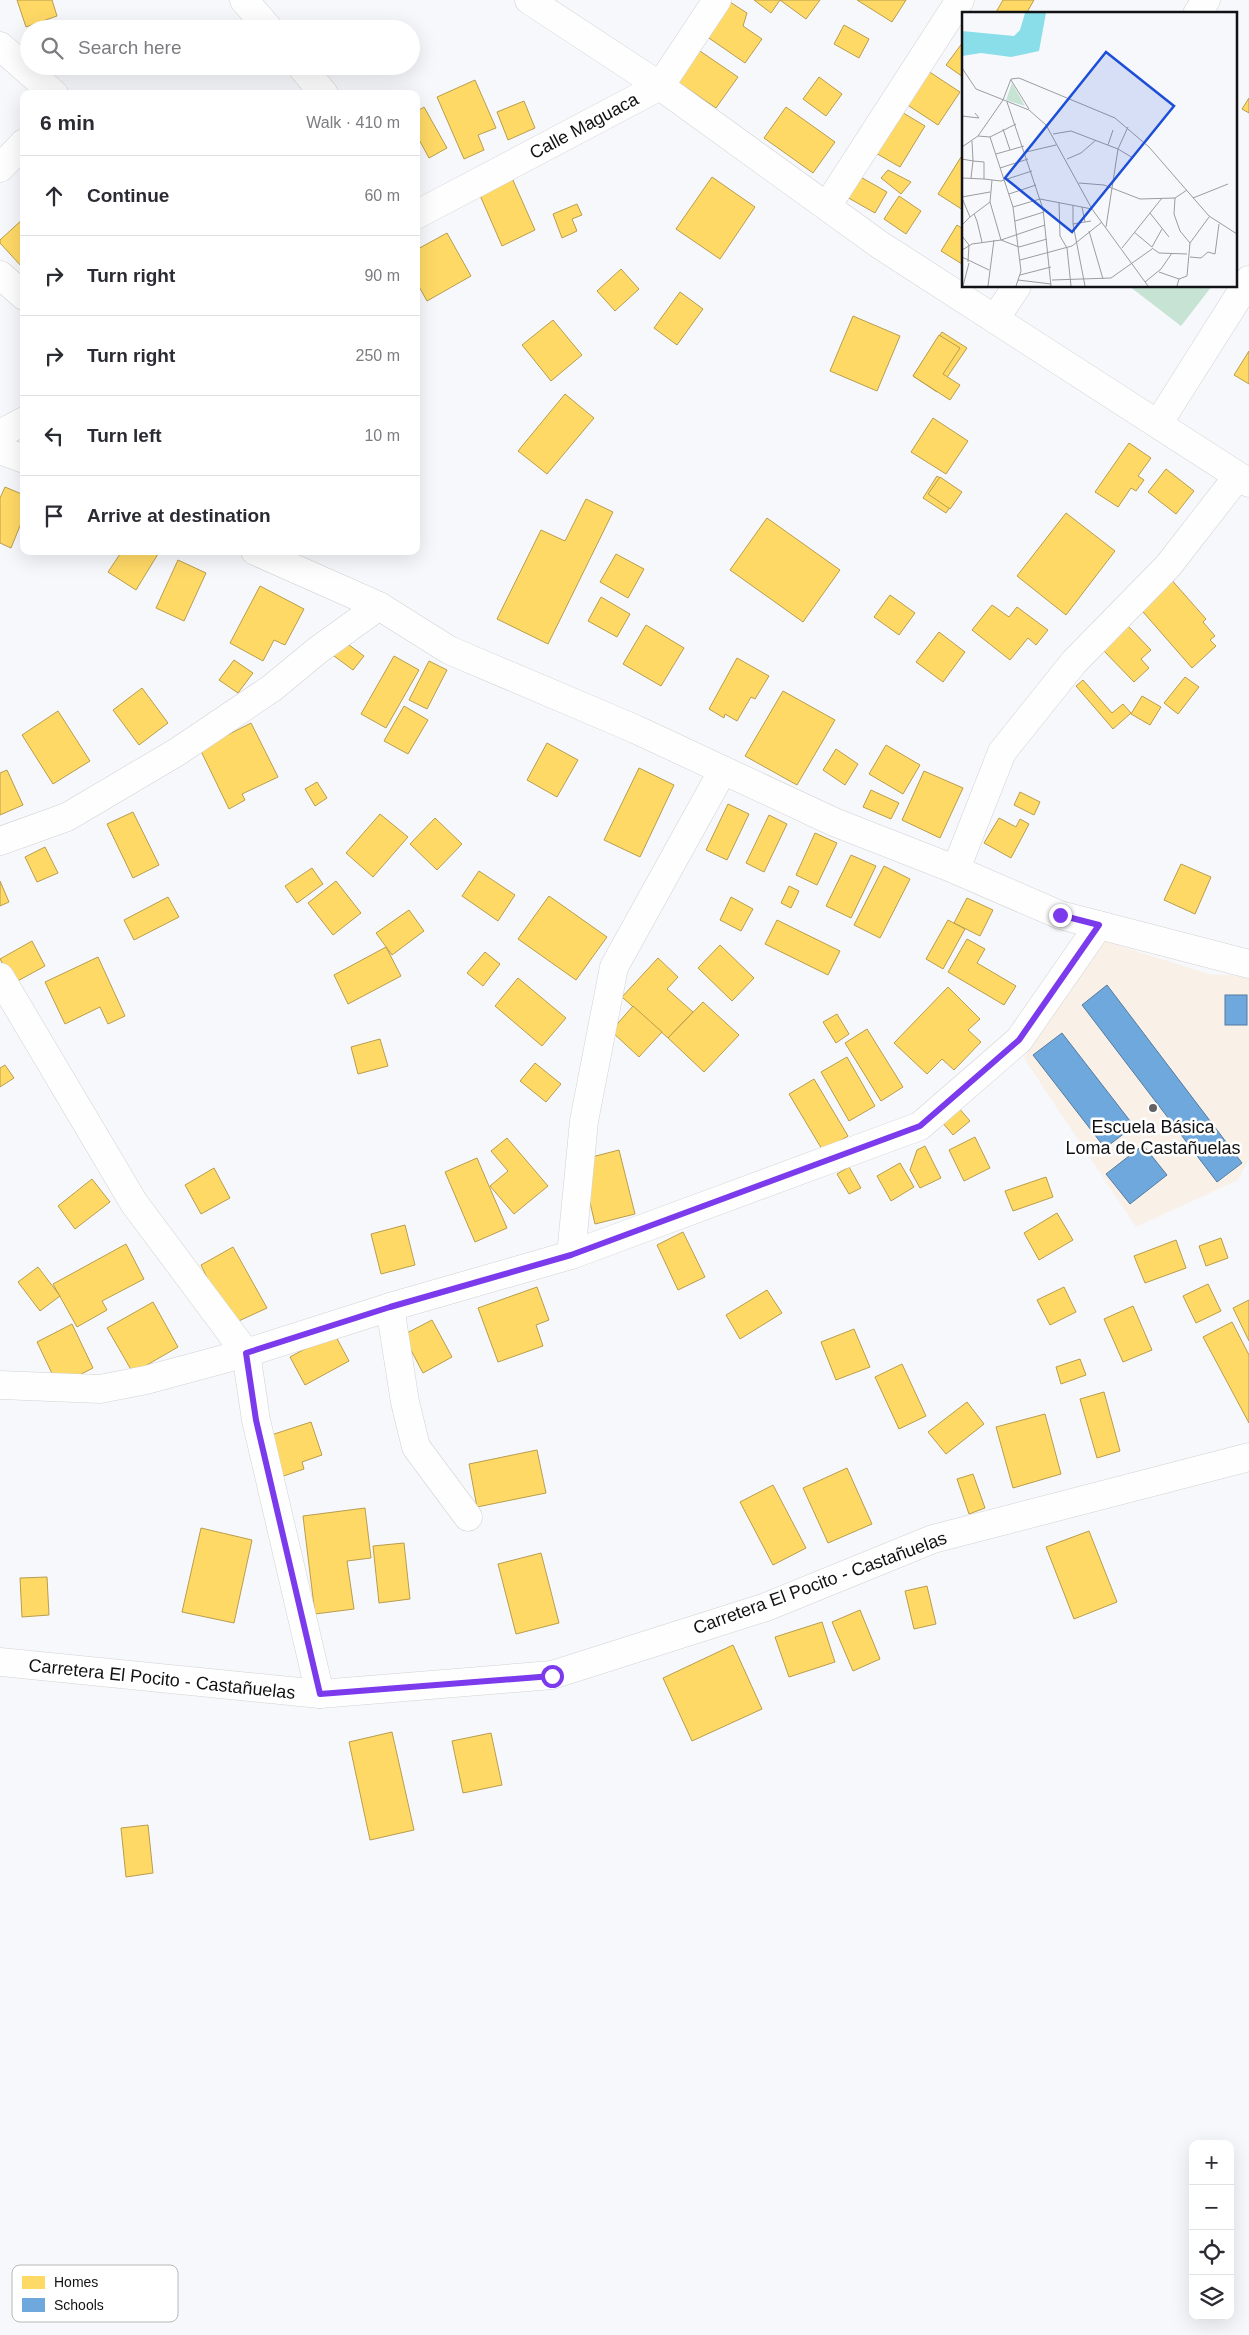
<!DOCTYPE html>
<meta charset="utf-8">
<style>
:root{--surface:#fff;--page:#f2f2f3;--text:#2b2b33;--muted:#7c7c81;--line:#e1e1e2}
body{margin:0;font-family:Arial,sans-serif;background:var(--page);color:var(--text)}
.controls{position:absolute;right:15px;bottom:15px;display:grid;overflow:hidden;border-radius:10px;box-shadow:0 5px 20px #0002}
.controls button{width:45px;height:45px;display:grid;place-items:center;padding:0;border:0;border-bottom:1px solid var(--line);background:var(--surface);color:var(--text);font:25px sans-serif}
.stop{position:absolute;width:15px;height:15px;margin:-11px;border:4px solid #7c3aed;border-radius:50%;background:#fff}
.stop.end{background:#7c3aed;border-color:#fff;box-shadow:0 1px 5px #0008}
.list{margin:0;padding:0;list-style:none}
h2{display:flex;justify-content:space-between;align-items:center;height:65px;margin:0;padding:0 20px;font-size:21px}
h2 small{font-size:16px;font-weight:400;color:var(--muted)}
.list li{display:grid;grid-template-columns:32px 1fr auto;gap:15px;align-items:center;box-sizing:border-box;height:80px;padding:0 20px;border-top:1px solid var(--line)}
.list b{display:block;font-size:19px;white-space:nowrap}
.list em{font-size:16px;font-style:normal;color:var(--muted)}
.icon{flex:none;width:28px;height:28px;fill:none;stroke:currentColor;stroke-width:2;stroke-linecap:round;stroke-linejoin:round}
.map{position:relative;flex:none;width:1249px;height:2335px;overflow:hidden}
.search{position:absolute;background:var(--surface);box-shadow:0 5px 20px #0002;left:20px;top:20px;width:400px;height:55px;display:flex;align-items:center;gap:12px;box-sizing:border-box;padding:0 18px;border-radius:28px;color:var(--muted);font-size:19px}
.panel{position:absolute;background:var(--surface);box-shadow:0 5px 20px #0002;left:20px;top:90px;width:400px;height:465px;border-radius:10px}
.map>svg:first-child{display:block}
.education{fill:#f9f1e8}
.green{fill:#c6e3d4}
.homes{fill:#ffd966;stroke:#b89d4d}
.schools{fill:#6fa8dc;stroke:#537ba0}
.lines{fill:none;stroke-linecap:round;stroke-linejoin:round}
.minor-casing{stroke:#d1d2d4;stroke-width:29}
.major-casing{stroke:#d1d2d4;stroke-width:29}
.minor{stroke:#fefefe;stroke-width:28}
.major{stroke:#fefefe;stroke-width:28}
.route{stroke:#7c3aed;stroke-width:6}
.poi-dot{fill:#626265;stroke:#fff;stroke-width:2}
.labels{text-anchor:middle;stroke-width:5;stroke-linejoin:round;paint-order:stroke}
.street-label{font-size:18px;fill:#121214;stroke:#fff}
.poi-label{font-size:18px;fill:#121214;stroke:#fff}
.inset-road{fill:none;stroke:#9b9c9f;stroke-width:1}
.view{fill:#1d4ed8;fill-opacity:0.15;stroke:#1d4ed8;stroke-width:2.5}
.inset-edge{fill:none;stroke:#121214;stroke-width:2.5}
.key{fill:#fff;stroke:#b8b8b8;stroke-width:1}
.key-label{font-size:14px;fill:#121214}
</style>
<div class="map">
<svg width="1249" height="2335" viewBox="0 0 1249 2335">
<rect width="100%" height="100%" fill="#f7f8fb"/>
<!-- education -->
<polygon class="education" points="1101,940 1209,974 1249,976 1249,1159 1238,1180 1136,1227 1024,1058"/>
<!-- green -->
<polygon class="green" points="1129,286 1212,286 1181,326"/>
<!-- homes -->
<g class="homes">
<polygon points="17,0 52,0 57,16 26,27"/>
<polygon points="754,0 820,0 806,19 780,0 771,13"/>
<polygon points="857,0 906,0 892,22"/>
<polygon points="1003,0 1034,0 1026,14 995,14"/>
<polygon points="730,2 747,13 743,26 762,39 745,63 706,36"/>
<polygon points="844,25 869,39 859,58 834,44"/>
<polygon points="963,42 963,77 946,65"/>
<polygon points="697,49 738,77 716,108 675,80"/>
<polygon points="925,69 960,92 938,125 903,102"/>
<polygon points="819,77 842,94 826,116 803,99"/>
<polygon points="475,80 496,128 478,135 484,150 464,159 437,97"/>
<polygon points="1249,98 1249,113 1242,109"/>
<polygon points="524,101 535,128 508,140 497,112"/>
<polygon points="424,107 447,148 429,158 416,134 416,112"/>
<polygon points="786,107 835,142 813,173 764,138"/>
<polygon points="900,111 925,126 900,167 874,152"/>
<polygon points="961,157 963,159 963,210 938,194"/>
<polygon points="888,170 911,182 901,194 881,178"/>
<polygon points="857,175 887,192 875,213 845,196"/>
<polygon points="712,177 755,207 720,259 676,229"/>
<polygon points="512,178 535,230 502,246 479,193"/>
<polygon points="899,196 921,211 906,234 884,219"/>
<polygon points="577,204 582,215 572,219 577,231 562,238 553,214"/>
<polygon points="24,218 24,266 22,267 0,243 0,240"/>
<polygon points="957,225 963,229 962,264 941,251"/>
<polygon points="447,233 471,276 427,301 416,281 416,250"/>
<polygon points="621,269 639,289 615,311 597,291"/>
<polygon points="680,292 703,309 677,345 654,328"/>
<polygon points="853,316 900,336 877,391 830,371"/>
<polygon points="553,320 582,355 551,381 522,345"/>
<polygon points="942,332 967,348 937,392 913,376"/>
<polygon points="939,335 960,348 943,374 960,385 950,400 913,376"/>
<polygon points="1249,351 1249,384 1234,375"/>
<polygon points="565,394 594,418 547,474 518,451"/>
<polygon points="933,418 968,441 946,474 911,452"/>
<polygon points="1129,443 1151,458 1138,476 1144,480 1136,491 1131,488 1118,507 1095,492"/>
<polygon points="1166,469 1194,491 1176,514 1148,492"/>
<polygon points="937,476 960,492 946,513 923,498"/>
<polygon points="940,477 962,492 950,509 928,494"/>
<polygon points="5,487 24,495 24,516 11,548 0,543 0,498"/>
<polygon points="586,499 613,512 548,644 497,619 541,530 565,541"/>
<polygon points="1066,513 1115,551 1066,615 1017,576"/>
<polygon points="767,518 840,570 803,622 730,570"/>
<polygon points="122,551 154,551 158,554 136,590 108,572"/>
<polygon points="616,554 644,569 628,598 600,582"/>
<polygon points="178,560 206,573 184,621 156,608"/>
<polygon points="1169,577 1206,619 1203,622 1215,636 1210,640 1216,646 1192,668 1137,605"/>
<polygon points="260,586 304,609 285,645 274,640 263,661 230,643"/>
<polygon points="890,595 915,613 899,635 874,617"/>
<polygon points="601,597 630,614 617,637 588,621"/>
<polygon points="992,605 1009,617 1017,607 1048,630 1036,645 1028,638 1010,660 972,630"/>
<polygon points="646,625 684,648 661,686 623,664"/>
<polygon points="1128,626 1151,650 1141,659 1149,668 1134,682 1103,650"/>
<polygon points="939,632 965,652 943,682 916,662"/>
<polygon points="345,642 364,656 353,670 334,656"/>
<polygon points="394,656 419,670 386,728 361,714"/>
<polygon points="737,658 769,676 755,699 751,697 737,721 725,714 724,718 709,709"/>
<polygon points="234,660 253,673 238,693 219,680"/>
<polygon points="429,661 447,670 427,709 409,700"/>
<polygon points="1185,677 1199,687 1178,714 1164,703"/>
<polygon points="1083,680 1112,713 1123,704 1131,713 1113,729 1076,686"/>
<polygon points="142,688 168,723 139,745 113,710"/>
<polygon points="783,691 835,720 797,785 745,756"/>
<polygon points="1142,696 1161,707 1150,725 1131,714"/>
<polygon points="404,706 428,720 408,754 384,741"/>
<polygon points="58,711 90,761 53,784 22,735"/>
<polygon points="251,723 278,777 242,794 245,800 229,809 200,749"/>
<polygon points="547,743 578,760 557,797 527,780"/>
<polygon points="886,745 920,765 903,794 869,774"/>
<polygon points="836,749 858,764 845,785 823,770"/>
<polygon points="639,768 674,785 640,857 604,840"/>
<polygon points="7,770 23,805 0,815 0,773"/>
<polygon points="924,771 963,788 940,838 902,820"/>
<polygon points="317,782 327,798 315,806 305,789"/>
<polygon points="871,790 899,803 891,819 863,807"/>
<polygon points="1020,792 1040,802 1034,815 1014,805"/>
<polygon points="728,804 749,814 727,860 706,850"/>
<polygon points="133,812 159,865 133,878 107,824"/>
<polygon points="380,814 408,837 373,877 346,853"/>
<polygon points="769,815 787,824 764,872 746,863"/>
<polygon points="435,818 462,844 437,870 410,844"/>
<polygon points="999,818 1016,827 1020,819 1029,824 1011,858 984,843"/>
<polygon points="815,833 837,843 817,885 796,875"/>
<polygon points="45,847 58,873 37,882 25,857"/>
<polygon points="851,855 876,866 851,918 826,906"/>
<polygon points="1181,864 1211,877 1195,914 1164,900"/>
<polygon points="884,866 910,879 880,938 854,925"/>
<polygon points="312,868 323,884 297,903 285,886"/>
<polygon points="479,871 515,895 498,921 462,896"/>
<polygon points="0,881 9,902 0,906"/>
<polygon points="336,881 361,913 333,935 308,903"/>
<polygon points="789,886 799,891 791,908 781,903"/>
<polygon points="549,896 607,937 576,980 518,939"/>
<polygon points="168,897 179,917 134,940 124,920"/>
<polygon points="731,897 753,909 741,931 720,920"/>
<polygon points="967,898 993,910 980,936 954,923"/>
<polygon points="409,910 424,931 392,955 376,933"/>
<polygon points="777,920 840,951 828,975 765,944"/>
<polygon points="948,920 965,929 943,969 926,959"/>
<polygon points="967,939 985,949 977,963 1016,986 1004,1005 948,972"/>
<polygon points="32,941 45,966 14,983 0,959"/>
<polygon points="720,945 754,978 732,1001 698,968"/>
<polygon points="386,947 401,976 348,1004 334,975"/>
<polygon points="485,952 500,964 483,986 467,973"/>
<polygon points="98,957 125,1016 108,1024 100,1007 65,1024 45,982"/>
<polygon points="658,958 678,977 667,989 693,1012 668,1038 622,997"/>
<polygon points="518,978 566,1018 542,1046 495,1006"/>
<polygon points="948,987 980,1019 968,1030 981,1042 954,1070 942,1059 927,1074 894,1043"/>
<polygon points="703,1002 739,1035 704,1072 668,1038"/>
<polygon points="633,1006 662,1032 639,1057 611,1031"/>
<polygon points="837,1014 849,1034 836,1043 823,1022"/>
<polygon points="867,1029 903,1087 881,1101 845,1043"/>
<polygon points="380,1039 388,1066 358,1074 351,1047"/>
<polygon points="847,1057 875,1106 849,1121 821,1072"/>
<polygon points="535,1063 561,1084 546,1102 520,1081"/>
<polygon points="5,1065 14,1078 0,1087 0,1068"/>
<polygon points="814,1079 848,1136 823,1151 789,1094"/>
<polygon points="952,1100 970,1121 953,1135 936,1115"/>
<polygon points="975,1137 990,1168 964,1181 949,1150"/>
<polygon points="507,1138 548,1186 514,1214 490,1186 508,1171 491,1151"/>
<polygon points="925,1146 941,1178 920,1188 910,1170 917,1150"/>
<polygon points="619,1150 635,1214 595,1224 580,1160"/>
<polygon points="477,1158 507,1228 475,1242 445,1172"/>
<polygon points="900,1163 914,1187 891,1201 877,1176"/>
<polygon points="849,1167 861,1188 849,1194 837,1174"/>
<polygon points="214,1168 230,1198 201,1214 185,1185"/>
<polygon points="1046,1177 1053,1197 1013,1211 1005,1191"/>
<polygon points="92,1179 110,1202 75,1229 58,1206"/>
<polygon points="1057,1213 1073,1240 1039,1260 1024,1233"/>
<polygon points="405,1225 415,1265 381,1274 371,1234"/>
<polygon points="683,1232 705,1277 678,1290 657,1245"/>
<polygon points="1221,1238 1228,1258 1206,1266 1199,1246"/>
<polygon points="1176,1240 1186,1268 1145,1283 1134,1256"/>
<polygon points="126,1244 144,1279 102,1301 107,1310 77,1327 53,1284"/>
<polygon points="233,1247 267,1308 230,1325 201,1265"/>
<polygon points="38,1267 60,1296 40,1311 18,1282"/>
<polygon points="1208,1284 1221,1311 1196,1323 1183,1296"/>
<polygon points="537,1287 549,1320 536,1325 543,1346 498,1362 478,1308"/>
<polygon points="1064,1287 1076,1312 1050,1325 1037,1300"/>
<polygon points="767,1290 782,1313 740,1339 726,1315"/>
<polygon points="1249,1300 1249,1341 1233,1308"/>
<polygon points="153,1302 178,1347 133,1373 107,1328"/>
<polygon points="1133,1306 1152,1350 1123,1362 1104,1319"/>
<polygon points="432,1320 452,1357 423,1373 403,1335"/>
<polygon points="1232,1322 1249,1355 1249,1423 1203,1337"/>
<polygon points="72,1324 93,1368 58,1386 37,1342"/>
<polygon points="854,1329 870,1367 836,1380 821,1342"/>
<polygon points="334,1333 349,1361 305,1385 290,1357"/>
<polygon points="1080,1359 1086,1375 1061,1384 1056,1367"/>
<polygon points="902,1364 926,1416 899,1429 875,1377"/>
<polygon points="1104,1392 1120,1451 1097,1458 1080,1399"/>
<polygon points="967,1402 984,1424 946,1454 928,1432"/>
<polygon points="1045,1414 1061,1474 1013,1488 996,1427"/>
<polygon points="311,1422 322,1455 302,1462 304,1469 275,1479 262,1438"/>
<polygon points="537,1450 546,1493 477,1507 469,1464"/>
<polygon points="847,1468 872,1524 828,1543 803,1488"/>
<polygon points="973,1474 985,1508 969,1514 957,1479"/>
<polygon points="773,1485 806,1548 773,1565 740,1502"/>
<polygon points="365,1508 371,1558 347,1561 354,1609 315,1614 303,1516"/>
<polygon points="201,1528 252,1540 234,1623 182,1612"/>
<polygon points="1089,1531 1117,1602 1074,1619 1046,1547"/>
<polygon points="404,1543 410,1599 379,1603 373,1546"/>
<polygon points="541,1553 559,1623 516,1634 498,1564"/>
<polygon points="47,1577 49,1615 22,1617 20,1578"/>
<polygon points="927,1586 936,1624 914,1629 905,1591"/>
<polygon points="860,1610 880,1659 853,1671 832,1622"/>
<polygon points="822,1622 835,1662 789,1677 775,1637"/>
<polygon points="733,1645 762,1709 692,1741 663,1678"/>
<polygon points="392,1732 414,1830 370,1840 349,1742"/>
<polygon points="491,1733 502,1785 463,1793 452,1741"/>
<polygon points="148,1825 153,1873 126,1877 121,1828"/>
</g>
<!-- schools -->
<g class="schools">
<polygon points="1107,985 1242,1163 1217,1182 1082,1005"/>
<rect x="1225" y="995" width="22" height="30"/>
<polygon points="1062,1033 1134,1126 1105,1148 1033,1055"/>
<polygon points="1143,1145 1167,1175 1130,1204 1106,1174"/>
</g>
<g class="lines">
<!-- minor casing -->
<g class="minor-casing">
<g id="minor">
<polyline points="244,0 269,29"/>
<polyline points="529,0 660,86 880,245 1249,483"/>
<polyline points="1197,14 1206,0"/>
<polyline points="0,46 54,94"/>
<polyline points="301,66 324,94"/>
<polyline points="0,168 24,143"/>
<polyline points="827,206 960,0"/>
<polyline points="416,215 660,86 717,0"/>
<polyline points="0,275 24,296"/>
<polyline points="995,319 1017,286"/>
<polyline points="1158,424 1249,280"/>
<polyline points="0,434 24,421"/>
<polyline points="0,841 67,817 177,752 272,688 318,650 379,606"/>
<polyline points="956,869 1002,752 1074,662 1168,566 1238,476"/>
<polyline points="0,977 134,1203 246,1353 256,1420 320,1694"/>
<polyline points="571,1255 584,1121 614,967 723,770"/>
<polyline points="390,1307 405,1402 416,1447 468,1517"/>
<polyline points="0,1385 100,1389 146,1380 246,1353 390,1307 571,1255 920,1126 1019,1040 1099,925"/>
</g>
</g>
<!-- major casing -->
<g class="major-casing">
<g id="major">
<polyline points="0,450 24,459"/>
<polyline points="255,551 379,606 449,650 635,729 834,822 949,867 1060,915 1249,964"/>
<polyline points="0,1662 320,1694 552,1675 766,1607 933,1539 1249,1457"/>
</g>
</g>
<!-- minor -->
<use href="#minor" class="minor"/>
<!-- major -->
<use href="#major" class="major"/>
</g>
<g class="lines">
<!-- route -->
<polyline class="route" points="552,1676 320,1694 256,1420 246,1353 390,1307 571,1255 920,1126 1019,1040 1099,925 1060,915"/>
</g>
<!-- markers -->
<circle class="poi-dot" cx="1153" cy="1108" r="5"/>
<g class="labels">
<!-- street labels -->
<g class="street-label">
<text transform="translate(584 126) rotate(-28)" y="6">Calle Maguaca</text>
<text transform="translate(820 1583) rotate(-20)" y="6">Carretera El Pocito - Castañuelas</text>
<text transform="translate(162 1679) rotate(6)" y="6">Carretera El Pocito - Castañuelas</text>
</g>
<!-- poi labels -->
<g class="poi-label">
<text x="1153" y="1133">Escuela Básica<tspan x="1153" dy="21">Loma de Castañuelas</tspan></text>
</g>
</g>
<!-- overview -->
<g transform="translate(962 12)">
<rect width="275" height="275" fill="#f7f8fb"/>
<path d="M 50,71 L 63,94 L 44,88 Z" fill="#c6e3d4"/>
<path d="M 63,1 L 84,1 L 77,39 L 49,45 L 19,41 L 0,44 L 0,19 L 52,24 L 58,18 Z" fill="#8adeea"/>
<path class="inset-road" d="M 0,56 L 14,77 L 67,98 L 84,113 L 130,197 L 186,274M 49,68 L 67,97M 41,88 L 49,67 L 57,66 L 153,106 L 187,135 L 247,204 L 275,222M 45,90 L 81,197 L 89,274M 0,104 L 17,106 L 13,101M 41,117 L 48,138M 91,122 L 109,119 L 156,137 L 171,146M 16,124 L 28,125 L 51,195 L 59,259 L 54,274M 28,125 L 54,112M 146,133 L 151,118M 0,135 L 16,124 L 41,88M 64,140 L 94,133M 34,142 L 62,134M 0,147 L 11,149 L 10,129M 105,147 L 119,141 L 134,128M 38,156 L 66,147M 0,166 L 22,167 L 22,150 L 11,149 L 9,166M 22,167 L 39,169 L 70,159M 30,168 L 28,190 L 39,228 L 57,235 L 85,227M 117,171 L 142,173 L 178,187 L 213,186 L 225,178M 47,182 L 74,173M 0,185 L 28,180M 0,186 L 8,205 L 0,213M 213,186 L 212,202 L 218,219 L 228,231M 231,186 L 266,172M 97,190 L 98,224 L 105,236 L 109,274M 111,193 L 111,212 L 123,274M 51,195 L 78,187 L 130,197M 120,195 L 123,210M 188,201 L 207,225M 12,202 L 28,190M 8,205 L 12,202 L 15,209 L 20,230M 53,209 L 82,200M 111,212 L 129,209M 144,215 L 156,137 L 166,115M 127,219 L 141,267M 172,220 L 190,235 L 200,217M 0,224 L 7,233 L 6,250M 160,236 L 200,186M 190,236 L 197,241 L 225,242M 0,238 L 10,232 L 39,228 L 83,213M 0,245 L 27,258M 228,245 L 239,246 L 246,240 L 253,242 L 257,212M 58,248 L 110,234 L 140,210M 197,260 L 217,267M 58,263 L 89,255M 56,268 L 89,272M 90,268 L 149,266 L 190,237M 183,270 L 199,257 L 210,241M 1,274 L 7,251M 26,274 L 32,228M 215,274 L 217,267 L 225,264 L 228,231 L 247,205"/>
<path class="view" d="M 144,40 L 212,94 L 110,220 L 43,166 Z"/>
<rect width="275" height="275" class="inset-edge"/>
</g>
<!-- legend -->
<rect x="12" y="2265" width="166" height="57" rx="8" class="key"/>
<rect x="22" y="2276" width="23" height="13" fill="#ffd966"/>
<rect x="22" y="2298" width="23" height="14" fill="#6fa8dc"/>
<g class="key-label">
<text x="54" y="2287">Homes</text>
<text x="54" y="2310">Schools</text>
</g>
</svg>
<div class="controls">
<button>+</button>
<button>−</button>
<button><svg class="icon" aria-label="locate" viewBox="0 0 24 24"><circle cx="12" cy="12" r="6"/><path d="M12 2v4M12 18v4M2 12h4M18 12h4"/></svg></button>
<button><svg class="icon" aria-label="layers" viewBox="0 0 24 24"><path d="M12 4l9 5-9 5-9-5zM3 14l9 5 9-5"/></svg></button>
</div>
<div class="stop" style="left:552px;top:1676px"></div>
<div class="stop end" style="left:1060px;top:915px"></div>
<div class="search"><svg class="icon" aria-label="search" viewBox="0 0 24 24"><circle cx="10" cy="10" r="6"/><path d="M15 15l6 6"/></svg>Search here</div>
<section class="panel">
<h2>6 min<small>Walk · 410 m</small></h2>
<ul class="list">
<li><svg class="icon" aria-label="ahead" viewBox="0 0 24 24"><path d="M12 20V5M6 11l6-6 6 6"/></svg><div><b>Continue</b></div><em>60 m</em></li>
<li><svg class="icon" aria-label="right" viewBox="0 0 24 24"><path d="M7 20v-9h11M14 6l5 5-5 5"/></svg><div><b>Turn right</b></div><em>90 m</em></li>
<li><svg class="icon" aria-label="right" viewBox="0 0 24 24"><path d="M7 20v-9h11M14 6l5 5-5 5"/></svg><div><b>Turn right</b></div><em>250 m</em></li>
<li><svg class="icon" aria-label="left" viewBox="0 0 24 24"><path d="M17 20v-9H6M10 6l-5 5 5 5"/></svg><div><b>Turn left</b></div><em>10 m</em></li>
<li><svg class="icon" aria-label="arrive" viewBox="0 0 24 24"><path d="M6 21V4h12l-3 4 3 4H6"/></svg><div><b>Arrive at destination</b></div></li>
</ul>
</section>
</div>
